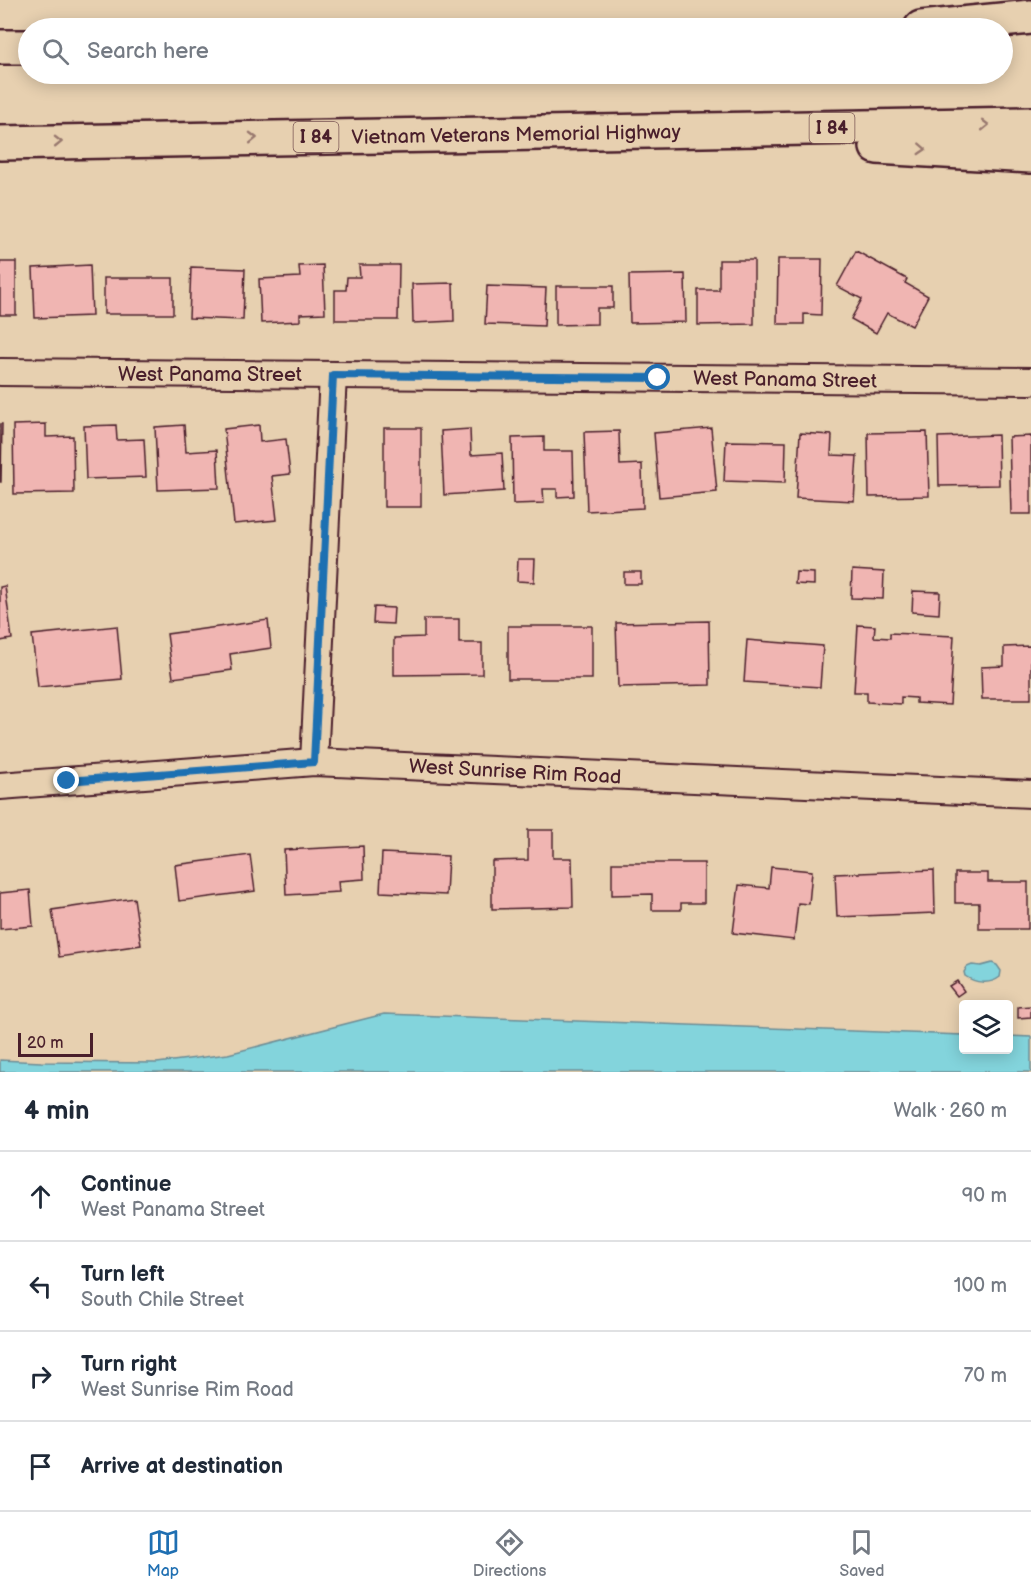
<!DOCTYPE html>
<meta charset="utf-8">
<style>
:root{--surface:#fff;--page:#f2f2f3;--text:#1f2937;--muted:#747a83;--line:#e0e1e3;--accent:#1f6fb2}
body{margin:0;font-family:"Balsamiq Sans",sans-serif;background:var(--page);color:var(--text)}
.controls{position:absolute;right:18px;bottom:18px;display:grid;overflow:hidden;border-radius:6px;box-shadow:0 3px 15px #0003}
.controls button{width:54px;height:54px;display:grid;place-items:center;padding:0;border:0;border-bottom:2px solid var(--line);background:var(--surface);color:var(--text);font:30px sans-serif}
.scale{position:absolute;left:18px;bottom:15px;width:75px;box-sizing:border-box;padding-left:6px;border:3px solid #4a1f2b;border-top:0;font-size:16px;line-height:21px;white-space:nowrap;color:#4a1f2b;-webkit-text-stroke:4px #e7d0b0;paint-order:stroke}
.stop{position:absolute;width:18px;height:18px;margin:-14px;border:4px solid #1f6fb2;border-radius:50%;background:#fff}
.stop.end{background:#1f6fb2;border-color:#fff;box-shadow:0 2px 6px #0008}
.list{margin:0;padding:0;list-style:none}
h2{display:flex;justify-content:space-between;align-items:center;height:78px;margin:0;padding:0 24px;font-size:26px}
h2 small{font-size:20px;font-weight:400;color:var(--muted)}
.list li{display:grid;grid-template-columns:39px 1fr auto;gap:18px;align-items:center;box-sizing:border-box;height:90px;padding:0 24px;border-top:2px solid var(--line)}
.list b{display:block;font-size:22px;white-space:nowrap}
.list p{margin:0;font-size:20px;white-space:nowrap;color:var(--muted)}
.list em{font-size:20px;font-style:normal;color:var(--muted)}
.icon{flex:none;width:33px;height:33px;fill:none;stroke:currentColor;stroke-width:2;stroke-linecap:round;stroke-linejoin:round}
.map{position:relative;flex:none;width:1031px;height:1072px;overflow:hidden}
.search{position:absolute;background:var(--surface);box-shadow:0 3px 15px #0003;left:18px;right:18px;top:18px;height:66px;display:flex;align-items:center;gap:15px;box-sizing:border-box;padding:0 21px;border-radius:33px;color:var(--muted);font-size:22px}
.sheet{height:438px;background:var(--surface)}
nav{display:flex;justify-content:space-around;align-items:center;box-sizing:border-box;height:84px;border-top:2px solid var(--line);background:var(--surface);font-size:16px;color:var(--muted)}
nav a{display:grid;justify-items:center;gap:3px}
nav .on{color:var(--accent)}
.map>svg:first-child{display:block}
.water{fill:#83d4dc;stroke:#6c8c95;stroke-width:1.5}
.building{fill:#f0b5b2;stroke:#4a1f2b;stroke-width:1.5}
.lines{fill:none;stroke-linecap:round;stroke-linejoin:round}
.minor-casing{stroke:#4a1f2b;stroke-width:30}
.highway-casing{stroke:#4a1f2b;stroke-width:38}
.minor{stroke:#e7d0b0;stroke-width:26}
.highway{stroke:#e7d0b0;stroke-width:33}
.oneway{stroke:#98786e}
.route{stroke:#1f6fb2;stroke-width:8}
.labels{text-anchor:middle;stroke-width:4.5;stroke-linejoin:round;paint-order:stroke}
.shield{fill:#e7d0b0;stroke:#795453;stroke-width:1.5}
.shield-label{font-size:18px;font-weight:bold;fill:#4a1f2b}
.street-label{font-size:20px;fill:#4a1f2b;stroke:#e7d0b0}
</style>
<div class="map">
<svg width="1031" height="1072" viewBox="0 0 1031 1072">
<rect width="100%" height="100%" fill="#e7d0b0"/>
<filter id="ink" filterUnits="userSpaceOnUse"><feTurbulence type="fractalNoise" baseFrequency=".0167" numOctaves="2"/><feDisplacementMap in="SourceGraphic" scale="12" xChannelSelector="R" yChannelSelector="G"/><feConvolveMatrix kernelMatrix="1 2 1 2 8 2 1 2 1" color-interpolation-filters="sRGB"/></filter>
<g filter="url(#ink)">
<!-- water -->
<g class="water">
<path d="M 992,963 L 997,965 L 1001,971 L 1000,977 C 990,985 975,983 965,976 L 964,972 L 967,967 L 972,965 L 981,966 Z"/>
<polygon points="384,1014 963,1035 964,1050 1008,1050 1009,1036 1031,1037 1031,1072 0,1072 0,1060 41,1062 157,1063 228,1054"/>
</g>
<!-- building -->
<g class="building">
<polygon points="856,251 907,279 905,283 928,296 912,326 887,313 876,333 851,319 862,299 837,286"/>
<polygon points="778,259 822,259 821,315 804,314 804,324 777,324"/>
<polygon points="719,260 754,260 754,324 698,325 698,290 719,290"/>
<rect x="0" y="262" width="16" height="53"/>
<polygon points="90,265 92,316 35,318 33,268"/>
<polygon points="323,265 325,313 300,314 300,321 261,323 259,279 300,277 299,266"/>
<polygon points="359,265 399,265 398,320 335,320 335,290 346,290 347,277 360,277"/>
<polygon points="191,267 245,269 243,320 189,318"/>
<polygon points="685,274 686,322 630,323 629,275"/>
<rect x="104" y="278" width="69" height="36"/>
<polygon points="453,283 454,321 413,323 412,284"/>
<polygon points="487,286 546,288 544,326 485,324"/>
<polygon points="556,286 613,286 613,308 597,308 597,324 556,325"/>
<polygon points="0,424 2,424 1,482 0,482"/>
<polygon points="46,424 46,437 73,436 74,493 14,494 13,425"/>
<polygon points="116,425 117,440 144,439 146,477 86,479 84,426"/>
<polygon points="184,425 186,452 217,450 219,488 158,490 155,427"/>
<polygon points="259,425 260,442 286,439 290,474 272,476 277,520 234,524 224,429"/>
<rect x="384" y="428" width="37" height="79"/>
<polygon points="711,428 717,492 659,497 654,433"/>
<polygon points="470,429 471,455 502,453 504,491 444,495 441,431"/>
<polygon points="619,431 620,465 642,464 643,508 587,511 584,432"/>
<polygon points="927,432 929,496 869,497 868,433"/>
<polygon points="800,433 832,435 831,455 857,456 854,501 796,498"/>
<polygon points="998,435 999,485 939,486 938,437"/>
<polygon points="1031,436 1031,514 1011,514 1009,437"/>
<polygon points="544,437 544,451 573,451 574,496 557,497 557,489 543,489 544,503 513,504 512,438"/>
<polygon points="726,441 786,442 785,483 724,481"/>
<polygon points="518,559 535,559 534,582 517,581"/>
<polygon points="852,570 884,572 883,599 851,598"/>
<rect x="624" y="572" width="17" height="12"/>
<polygon points="796,572 814,573 814,585 795,584"/>
<polygon points="5,586 12,639 0,641 0,587"/>
<polygon points="913,591 940,592 939,614 912,612"/>
<polygon points="374,607 394,608 393,624 373,623"/>
<polygon points="424,619 459,619 459,643 482,643 482,674 394,675 394,638 424,637"/>
<polygon points="268,620 271,648 230,654 232,670 173,678 167,634"/>
<polygon points="709,621 710,685 618,687 616,623"/>
<polygon points="858,625 875,626 874,637 890,638 890,633 954,636 950,705 916,703 916,698 901,697 901,704 867,702 867,692 854,692"/>
<polygon points="117,626 122,679 38,687 32,635"/>
<rect x="508" y="626" width="84" height="53"/>
<polygon points="747,640 823,646 820,687 744,682"/>
<polygon points="1031,646 1031,699 982,699 981,667 1004,666 1004,647"/>
<polygon points="528,830 553,830 553,858 572,858 573,907 492,909 492,861 528,860"/>
<polygon points="363,846 364,879 338,881 339,892 286,895 284,850"/>
<polygon points="382,853 448,856 446,895 380,892"/>
<polygon points="250,855 255,891 179,901 175,865"/>
<polygon points="612,863 704,863 704,903 681,903 681,910 652,910 652,894 612,895"/>
<polygon points="771,867 812,871 809,904 798,903 794,940 733,933 739,885 769,888"/>
<polygon points="934,870 935,913 837,917 835,874"/>
<polygon points="955,873 988,873 988,882 1028,882 1028,929 979,929 979,903 955,903"/>
<polygon points="30,890 33,926 0,929 0,893"/>
<polygon points="134,898 141,945 59,957 52,910"/>
<polygon points="957,981 964,991 957,996 949,986"/>
<polygon points="1031,1006 1031,1017 1018,1018 1018,1007"/>
</g>
<g class="lines">
<!-- minor casing -->
<g class="minor-casing">
<g id="minor">
<polyline points="0,372 1031,381"/>
<polyline points="314,762 333,375"/>
<polyline points="0,786 314,762 1031,794"/>
</g>
</g>
<!-- highway casing -->
<g class="highway-casing">
<g id="highway">
<polyline points="921,28 1031,17"/>
<polyline points="0,47 28,47"/>
<polyline points="0,143 1031,124"/>
<polyline points="877,147 1031,156"/>
</g>
</g>
<!-- minor -->
<use href="#minor" class="minor"/>
<!-- highway -->
<use href="#highway" class="highway"/>
</g>
<!-- one-way arrows -->
<defs><path id="oneway-chevron" d="M-2-3.5L2.5 0L-2 3.5" fill="none" stroke-width="1.6" stroke-linecap="round" stroke-linejoin="round" transform="scale(1.5)"/></defs>
<g class="oneway">
<use href="#oneway-chevron" transform="translate(985 125) rotate(-1)"/>
<use href="#oneway-chevron" transform="translate(253 138) rotate(-1)"/>
<use href="#oneway-chevron" transform="translate(58 142) rotate(-1)"/>
<use href="#oneway-chevron" transform="translate(922 149) rotate(3)"/>
</g>
</g>
<g class="lines" filter="url(#ink)">
<!-- route -->
<polyline class="route" points="67,781 314,762 333,375 658,378"/>
</g>
<g class="labels">
<!-- shield labels -->
<g class="shield">
<rect x="809.5" y="113" width="45" height="30" rx="4.5"/>
<rect x="293.5" y="122" width="45" height="30" rx="4.5"/>
</g>
<g class="shield-label">
<text x="832" y="134">I 84</text>
<text x="316" y="143">I 84</text>
</g>
<!-- street labels -->
<g class="street-label">
<text transform="translate(516 134) rotate(-1)" y="7">Vietnam Veterans Memorial Highway</text>
<text x="210" y="381">West Panama Street</text>
<text transform="translate(785 379) rotate(1)" y="7">West Panama Street</text>
<text transform="translate(515 771) rotate(3)" y="7">West Sunrise Rim Road</text>
</g>
</g>
</svg>
<div class="controls">
<button><svg class="icon" aria-label="layers" viewBox="0 0 24 24"><path d="M12 4l9 5-9 5-9-5zM3 14l9 5 9-5"/></svg></button>
</div>
<div class="scale">20 m</div>
<div class="stop" style="left:658px;top:378px"></div>
<div class="stop end" style="left:67px;top:781px"></div>
<div class="search"><svg class="icon" aria-label="search" viewBox="0 0 24 24"><circle cx="10" cy="10" r="6"/><path d="M15 15l6 6"/></svg>Search here</div>
</div>
<section class="sheet">
<h2>4 min<small>Walk · 260 m</small></h2>
<ul class="list">
<li><svg class="icon" aria-label="ahead" viewBox="0 0 24 24"><path d="M12 20V5M6 11l6-6 6 6"/></svg><div><b>Continue</b><p>West Panama Street</p></div><em>90 m</em></li>
<li><svg class="icon" aria-label="left" viewBox="0 0 24 24"><path d="M17 20v-9H6M10 6l-5 5 5 5"/></svg><div><b>Turn left</b><p>South Chile Street</p></div><em>100 m</em></li>
<li><svg class="icon" aria-label="right" viewBox="0 0 24 24"><path d="M7 20v-9h11M14 6l5 5-5 5"/></svg><div><b>Turn right</b><p>West Sunrise Rim Road</p></div><em>70 m</em></li>
<li><svg class="icon" aria-label="arrive" viewBox="0 0 24 24"><path d="M6 21V4h12l-3 4 3 4H6"/></svg><div><b>Arrive at destination</b></div></li>
</ul>
</section>
<nav>
<a class="on"><svg class="icon" aria-label="map" viewBox="0 0 24 24"><path d="M3 6l6-2 6 2 6-2v14l-6 2-6-2-6 2zM9 4v14M15 6v14"/></svg>Map</a>
<a><svg class="icon" aria-label="directions" viewBox="0 0 24 24"><path d="M12 3l9 9-9 9-9-9zM9 14v-3h6M13 9l2 2-2 2"/></svg>Directions</a>
<a><svg class="icon" aria-label="saved" viewBox="0 0 24 24"><path d="M7 4h10v16l-5-4-5 4z"/></svg>Saved</a>
</nav>
